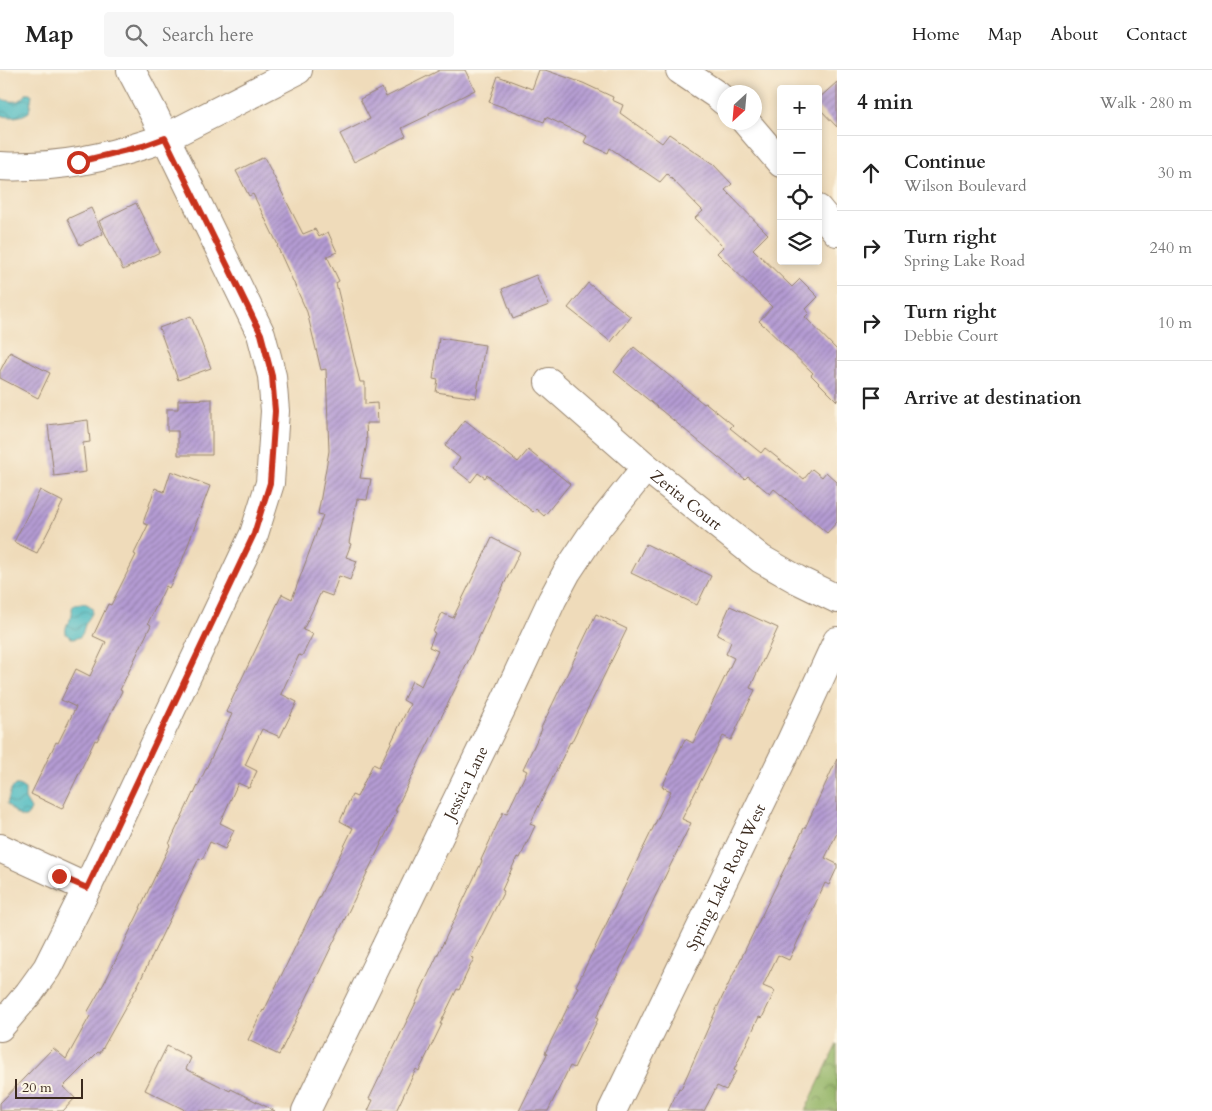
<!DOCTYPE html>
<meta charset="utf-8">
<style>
:root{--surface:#fff;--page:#f6f6f6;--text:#222;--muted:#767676;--line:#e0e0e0}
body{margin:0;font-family:Cardo,serif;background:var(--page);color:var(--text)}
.controls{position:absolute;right:15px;top:15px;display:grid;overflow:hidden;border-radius:5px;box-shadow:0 2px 8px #0003}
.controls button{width:45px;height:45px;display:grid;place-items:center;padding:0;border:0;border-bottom:1px solid var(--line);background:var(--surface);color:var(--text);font:25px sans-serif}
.compass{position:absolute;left:717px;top:15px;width:45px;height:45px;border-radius:50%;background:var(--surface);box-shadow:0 2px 8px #0003;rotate:206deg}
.scale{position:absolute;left:15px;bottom:12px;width:68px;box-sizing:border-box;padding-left:5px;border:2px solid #3b2a1e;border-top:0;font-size:14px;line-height:18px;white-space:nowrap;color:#3b2a1e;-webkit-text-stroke:4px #fcf5e5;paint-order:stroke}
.stop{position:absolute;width:15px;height:15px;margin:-11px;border:4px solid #c8321e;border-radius:50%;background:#fff}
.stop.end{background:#c8321e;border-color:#fff;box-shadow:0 1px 5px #0008}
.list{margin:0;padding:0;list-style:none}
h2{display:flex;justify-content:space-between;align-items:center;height:65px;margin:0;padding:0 20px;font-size:21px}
h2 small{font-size:16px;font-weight:400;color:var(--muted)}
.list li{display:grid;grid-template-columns:32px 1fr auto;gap:15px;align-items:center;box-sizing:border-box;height:75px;padding:0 20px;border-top:1px solid var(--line)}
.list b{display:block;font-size:19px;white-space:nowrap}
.list p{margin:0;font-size:16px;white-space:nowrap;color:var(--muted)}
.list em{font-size:16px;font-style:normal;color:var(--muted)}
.icon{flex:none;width:28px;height:28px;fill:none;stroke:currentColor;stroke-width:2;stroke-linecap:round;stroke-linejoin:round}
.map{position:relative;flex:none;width:837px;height:1041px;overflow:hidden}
header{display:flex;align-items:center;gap:30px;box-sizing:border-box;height:70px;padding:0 25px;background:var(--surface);border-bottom:1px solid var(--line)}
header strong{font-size:24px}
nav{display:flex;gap:28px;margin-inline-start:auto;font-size:18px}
.search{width:350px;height:45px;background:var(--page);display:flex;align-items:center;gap:12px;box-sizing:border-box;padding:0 18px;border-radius:5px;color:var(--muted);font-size:19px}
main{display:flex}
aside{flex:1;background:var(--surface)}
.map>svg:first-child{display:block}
.forest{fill:url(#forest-crowns);stroke:#687043}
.water{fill:url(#water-waves);stroke:#42726f}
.building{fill:url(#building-hatch)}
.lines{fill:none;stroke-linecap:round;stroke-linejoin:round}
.minor-casing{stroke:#95826c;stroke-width:30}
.minor{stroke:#fff;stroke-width:28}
.route{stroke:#c8321e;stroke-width:6}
.labels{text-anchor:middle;stroke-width:4;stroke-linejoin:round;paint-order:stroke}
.street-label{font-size:16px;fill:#3b2a1e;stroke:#fcf5e5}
</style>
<header>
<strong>Map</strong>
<div class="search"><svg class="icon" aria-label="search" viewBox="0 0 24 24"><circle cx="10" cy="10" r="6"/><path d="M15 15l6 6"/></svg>Search here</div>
<nav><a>Home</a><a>Map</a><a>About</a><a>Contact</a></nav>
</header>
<main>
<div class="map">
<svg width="837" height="1041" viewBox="0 0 837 1041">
<defs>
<pattern id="forest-crowns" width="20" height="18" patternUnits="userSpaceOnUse" patternTransform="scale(1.25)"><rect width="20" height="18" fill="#94b568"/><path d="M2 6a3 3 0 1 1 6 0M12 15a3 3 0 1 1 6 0" fill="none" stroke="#7a9355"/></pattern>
<pattern id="water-waves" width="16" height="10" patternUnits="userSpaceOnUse" patternTransform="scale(1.25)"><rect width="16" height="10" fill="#4ab9c0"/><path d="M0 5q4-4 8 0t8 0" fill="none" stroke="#3f979b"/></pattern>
<pattern id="building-hatch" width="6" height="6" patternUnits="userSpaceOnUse" patternTransform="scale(1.25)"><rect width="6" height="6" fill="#b49bd3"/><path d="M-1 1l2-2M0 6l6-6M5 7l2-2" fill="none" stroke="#947fab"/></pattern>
</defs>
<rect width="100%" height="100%" fill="#fcf5e5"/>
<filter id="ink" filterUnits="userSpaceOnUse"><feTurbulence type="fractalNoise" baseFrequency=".02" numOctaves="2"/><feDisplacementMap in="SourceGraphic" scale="10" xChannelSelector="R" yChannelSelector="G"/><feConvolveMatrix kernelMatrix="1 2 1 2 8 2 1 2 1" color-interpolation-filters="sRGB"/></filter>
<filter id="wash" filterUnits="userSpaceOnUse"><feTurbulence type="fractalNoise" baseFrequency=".0096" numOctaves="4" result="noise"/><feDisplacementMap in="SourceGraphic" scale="20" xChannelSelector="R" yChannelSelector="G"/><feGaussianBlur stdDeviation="1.12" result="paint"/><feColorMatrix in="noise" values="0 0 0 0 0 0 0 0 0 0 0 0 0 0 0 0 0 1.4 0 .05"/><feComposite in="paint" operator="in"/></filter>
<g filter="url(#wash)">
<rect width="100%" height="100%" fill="#efdbba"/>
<!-- forest -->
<polygon class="forest" points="837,974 837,1041 805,1041"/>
<!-- water -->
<g class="water">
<path d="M 27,23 L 30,23 L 32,25 L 29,42 C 21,48 9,48 0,45 L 0,29 C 11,31 19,35 27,23 Z"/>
<path d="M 84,533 C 101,539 88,547 85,555 C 82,563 84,567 73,569 L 66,564 C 64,551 74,551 72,538 L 74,535 Z"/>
<path d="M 15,715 L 19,715 L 25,719 L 25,729 L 31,739 C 25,757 14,741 7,734 L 11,719 Z"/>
</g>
<g id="blocks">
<!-- building -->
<g class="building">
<polygon points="440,0 465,0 475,20 429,43 429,45 402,58 406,66 354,92 340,64 370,49 360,29 382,18 386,27"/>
<polygon points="539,0 545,0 583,13 613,27 612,30 623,35 620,43 662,73 669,64 713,94 732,114 725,120 768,164 753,179 792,217 800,209 818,227 806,239 809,243 805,247 837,280 837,331 811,305 813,303 759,251 772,237 717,183 723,177 695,148 703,141 667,104 660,112 610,78 608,83 584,72 587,66 546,47 544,52 489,32 498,6 532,19"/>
<polygon points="837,12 837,57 818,37 818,29"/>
<polygon points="264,87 303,164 315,159 319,167 328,162 337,182 327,186 339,211 336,213 360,312 365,312 365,334 377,333 378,353 366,353 367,373 360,408 371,409 367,430 357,429 349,473 351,474 346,487 357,491 350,510 339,506 332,526 321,522 303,560 313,564 302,586 299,585 281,624 297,632 280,667 262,659 245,695 257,701 249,718 238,713 220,753 234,760 225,779 210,772 202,790 199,788 138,915 100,983 98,982 63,1017 75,1028 63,1041 0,1041 0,1033 53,978 66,989 90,946 87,943 107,908 141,838 140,838 170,775 169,774 193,723 194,724 232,644 226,642 282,524 292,529 323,445 318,444 329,381 326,299 321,300 307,242 277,176 278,175 253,124 249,126 236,101"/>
<polygon points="136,133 160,182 123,200 99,151"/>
<polygon points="91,138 103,164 80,175 67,149"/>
<polygon points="536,205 549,235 513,249 502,219"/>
<polygon points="588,213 631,247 611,272 568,238"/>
<polygon points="191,246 211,298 178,310 159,258"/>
<polygon points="439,268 485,275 476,328 436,322 438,310 433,309"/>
<polygon points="634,277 704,334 706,333 733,355 730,358 761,383 765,378 804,409 812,399 822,407 826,402 837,412 837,452 827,463 774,419 770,424 748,406 745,409 662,341 614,302"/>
<polygon points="10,282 50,303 38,328 0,308 0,301"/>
<polygon points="212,329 212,385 178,385 178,361 167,361 167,339 178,339 178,330"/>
<polygon points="88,350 90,372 83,373 86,402 54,406 48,355"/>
<polygon points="465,350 518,392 528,380 570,414 544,446 536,439 533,442 487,405 485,408 478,403 471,412 453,398 460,388 445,376"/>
<polygon points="171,401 210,416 182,491 169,518 166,516 148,553 151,555 120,620 122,621 97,671 95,670 62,739 31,724 56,672 58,673 76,637 61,630 76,599 90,606 106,572 93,566 108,534 111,535 136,485 134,484 148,455 143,453 155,418 164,422"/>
<polygon points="40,420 63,432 37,483 14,472"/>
<polygon points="492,468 520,482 490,543 459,611 395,741 397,741 279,985 248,970 263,940 264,941 353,758 340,751 352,725 357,727 373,694 379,697 410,634 403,630 412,611 421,616 438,581 429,577 435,563 433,562 442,543 453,548"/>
<polygon points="646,474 711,506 697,535 631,503"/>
<polygon points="730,536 778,558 750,618 755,620 731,670 723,666 682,749 691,753 596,948 598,949 574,998 570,996 548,1041 519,1041 547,984 545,983 578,917 576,916 583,902 671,721 662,717 685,669 693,673 734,588 726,584 731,572 717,565"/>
<polygon points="596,544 627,559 571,673 570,672 530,754 535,756 520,788 517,787 502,820 504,821 471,887 474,888 459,920 457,919 440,954 442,954 419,1001 416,999 396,1041 368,1041 373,1030 369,1029 421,922 420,922 482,791 481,790 503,742 507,743 527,701 523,699 542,659 541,658"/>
<polygon points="837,689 837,763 825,788 837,794 837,798 829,815 825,813 789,890 778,885 763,916 775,921 762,948 759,947 734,1000 736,1001 726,1020 717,1016 704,1041 668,1041 679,1018 681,1019 717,938 804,758 805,758"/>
<polygon points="167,976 191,988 186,999 230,1021 231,1019 275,1041 187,1041 145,1020"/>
</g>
</g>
</g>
<g filter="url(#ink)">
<use href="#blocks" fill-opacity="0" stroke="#95826c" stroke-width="1"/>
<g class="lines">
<!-- minor casing -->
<g class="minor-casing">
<g id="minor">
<polyline points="680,0 717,25 724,31"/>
<polyline points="746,52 781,93"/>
<path d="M 0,96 C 10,97 20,96 31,96 C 77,95 121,83 165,68 L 298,0"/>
<polyline points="818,139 837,162"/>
<path id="s1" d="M 549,312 L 646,397 L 761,489 L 798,510 L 837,529"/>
<polyline points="0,778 87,818"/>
<polyline points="0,957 29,923 47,898 87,818 254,464 270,413 275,341 272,306 261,264 154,44 131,0"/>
<path id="s2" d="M 306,1041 L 506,629 L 552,530 L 567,502 L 591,466 L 646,397"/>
<path id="s3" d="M 612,1041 L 791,671 L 837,571"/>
</g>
</g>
<!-- minor -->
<use href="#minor" class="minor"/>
</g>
</g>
<g class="lines" filter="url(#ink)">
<!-- route -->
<polyline class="route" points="59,806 87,818 254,464 270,413 275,341 272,306 261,264 165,68 143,76 78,92"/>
</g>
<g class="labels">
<!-- street labels -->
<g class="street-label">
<text dy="6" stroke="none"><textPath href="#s1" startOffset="181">Zerita Court</textPath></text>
<text dy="6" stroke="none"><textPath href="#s2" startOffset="365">Jessica Lane</textPath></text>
<text dy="6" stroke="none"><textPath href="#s3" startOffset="260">Spring Lake Road West</textPath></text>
</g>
</g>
</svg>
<div class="controls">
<button>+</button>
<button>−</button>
<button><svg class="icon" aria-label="locate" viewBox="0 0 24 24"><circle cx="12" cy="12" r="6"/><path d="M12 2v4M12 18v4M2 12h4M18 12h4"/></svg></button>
<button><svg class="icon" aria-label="layers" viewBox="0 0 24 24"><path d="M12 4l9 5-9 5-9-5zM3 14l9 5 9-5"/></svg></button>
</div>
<svg class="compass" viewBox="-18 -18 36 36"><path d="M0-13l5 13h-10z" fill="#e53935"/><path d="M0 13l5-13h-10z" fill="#767676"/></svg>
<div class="scale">20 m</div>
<div class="stop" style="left:78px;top:92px"></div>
<div class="stop end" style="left:59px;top:806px"></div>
</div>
<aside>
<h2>4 min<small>Walk · 280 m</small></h2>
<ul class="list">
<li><svg class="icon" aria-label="ahead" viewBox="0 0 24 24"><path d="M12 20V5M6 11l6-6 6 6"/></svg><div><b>Continue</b><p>Wilson Boulevard</p></div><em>30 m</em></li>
<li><svg class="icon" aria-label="right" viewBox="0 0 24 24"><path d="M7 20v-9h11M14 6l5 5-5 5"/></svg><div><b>Turn right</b><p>Spring Lake Road</p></div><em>240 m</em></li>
<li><svg class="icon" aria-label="right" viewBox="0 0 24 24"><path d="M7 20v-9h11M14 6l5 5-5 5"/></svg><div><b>Turn right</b><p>Debbie Court</p></div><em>10 m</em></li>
<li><svg class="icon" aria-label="arrive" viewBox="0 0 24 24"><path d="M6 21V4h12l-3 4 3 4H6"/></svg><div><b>Arrive at destination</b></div></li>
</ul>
</aside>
</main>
